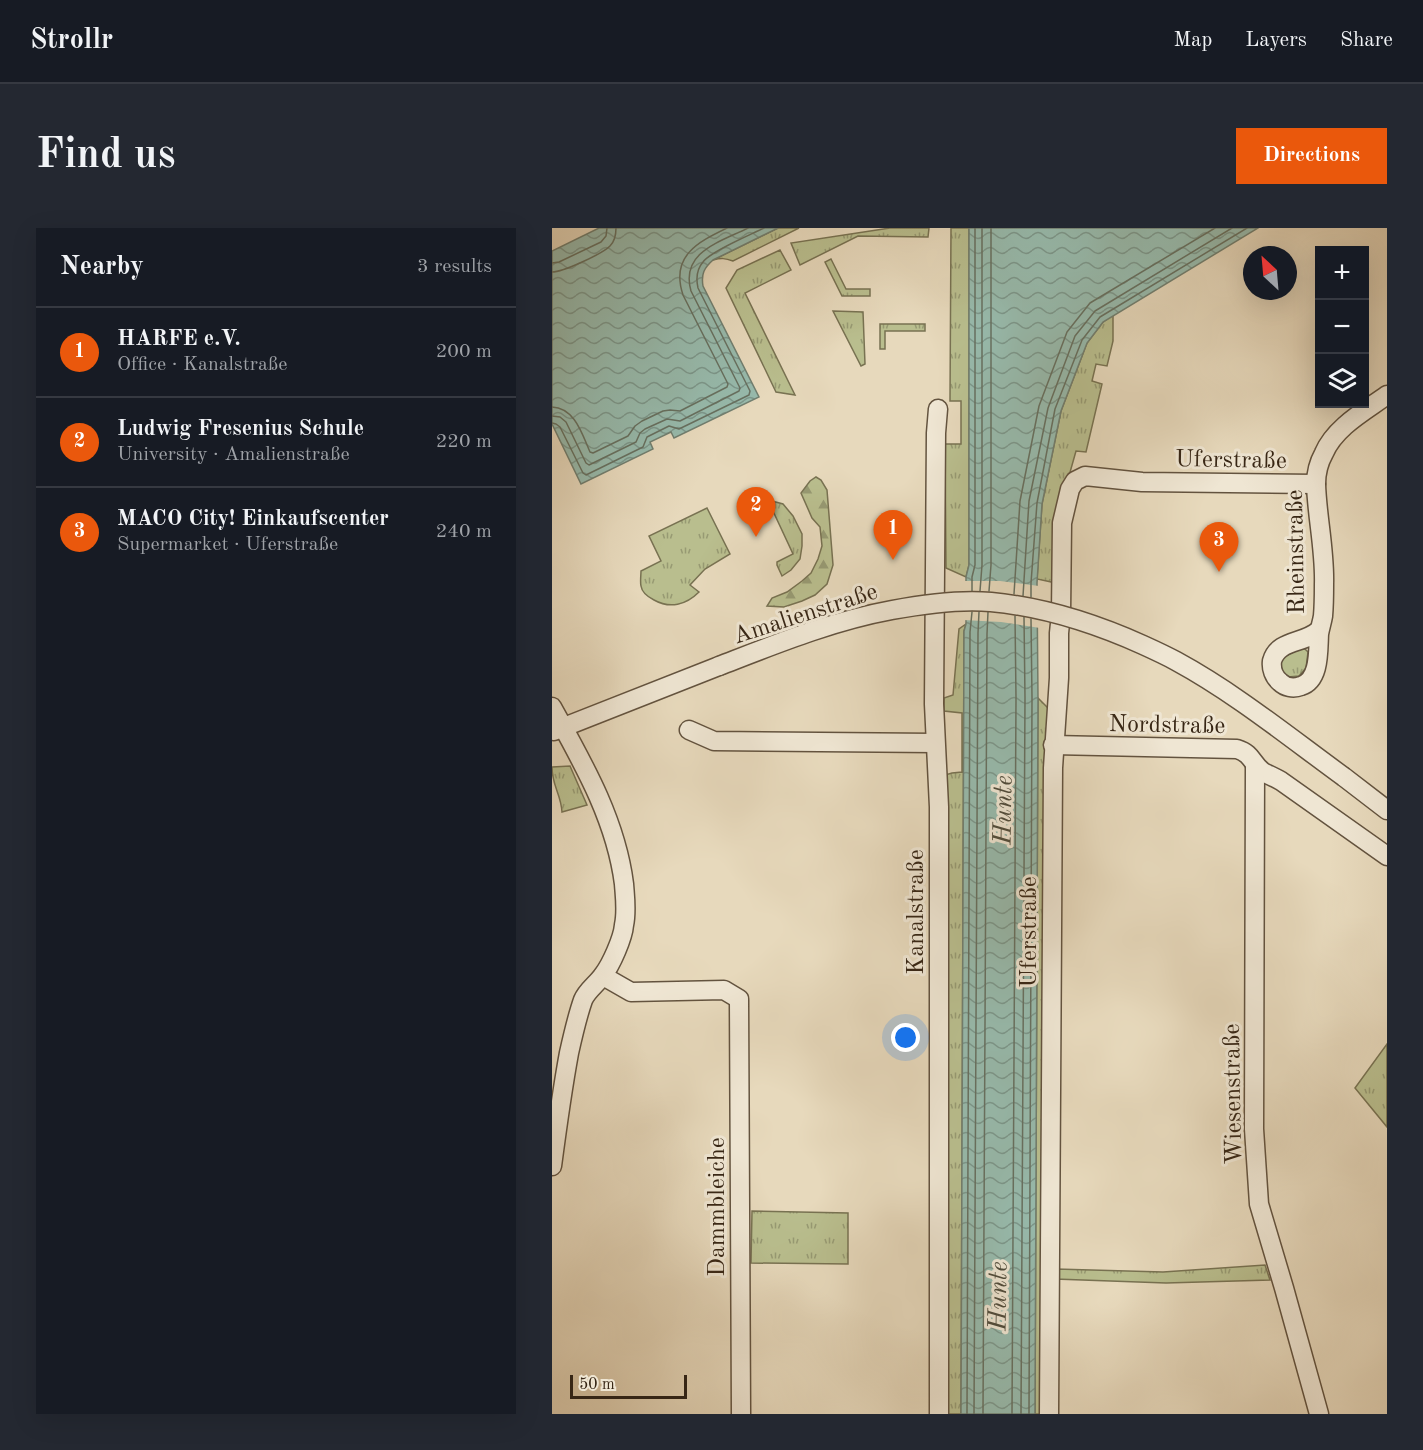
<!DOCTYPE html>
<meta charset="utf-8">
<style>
:root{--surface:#171b24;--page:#242831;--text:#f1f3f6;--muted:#9ea1a6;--line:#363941;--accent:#ea580c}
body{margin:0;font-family:"Old Standard TT",serif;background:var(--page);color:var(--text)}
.controls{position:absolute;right:18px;top:18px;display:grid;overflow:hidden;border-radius:0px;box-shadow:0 6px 24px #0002}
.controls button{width:54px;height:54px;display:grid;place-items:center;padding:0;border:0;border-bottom:2px solid var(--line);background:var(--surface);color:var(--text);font:30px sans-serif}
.compass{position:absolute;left:691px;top:18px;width:54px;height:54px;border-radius:50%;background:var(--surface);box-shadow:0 6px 24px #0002;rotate:334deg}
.scale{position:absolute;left:18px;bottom:15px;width:117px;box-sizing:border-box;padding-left:6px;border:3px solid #372615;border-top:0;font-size:16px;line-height:21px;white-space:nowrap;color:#372615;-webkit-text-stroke:4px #efe6d3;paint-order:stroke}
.you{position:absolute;left:354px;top:810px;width:21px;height:21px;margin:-15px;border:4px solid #fff;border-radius:50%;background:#1a73e8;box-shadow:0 0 0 9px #1a73e833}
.badge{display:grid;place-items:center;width:39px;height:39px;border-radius:50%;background:var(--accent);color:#fff;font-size:20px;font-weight:700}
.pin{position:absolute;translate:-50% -50px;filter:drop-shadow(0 2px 3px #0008)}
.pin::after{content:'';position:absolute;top:32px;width:21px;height:18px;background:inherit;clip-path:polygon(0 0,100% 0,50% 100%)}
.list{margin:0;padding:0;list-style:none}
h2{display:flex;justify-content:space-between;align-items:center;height:78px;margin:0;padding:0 24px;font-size:26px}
h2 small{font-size:20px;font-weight:400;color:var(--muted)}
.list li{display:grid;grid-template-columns:39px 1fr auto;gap:18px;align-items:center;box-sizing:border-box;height:90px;padding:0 24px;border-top:2px solid var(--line)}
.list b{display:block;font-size:22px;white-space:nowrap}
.list p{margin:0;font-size:20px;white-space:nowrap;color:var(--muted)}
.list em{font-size:20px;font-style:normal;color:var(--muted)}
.icon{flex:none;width:33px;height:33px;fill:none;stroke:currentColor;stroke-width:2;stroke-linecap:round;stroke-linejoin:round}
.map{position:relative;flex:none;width:835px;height:1186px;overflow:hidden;border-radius:0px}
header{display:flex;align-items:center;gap:36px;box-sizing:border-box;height:84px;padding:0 30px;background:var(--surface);border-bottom:2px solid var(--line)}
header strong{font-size:28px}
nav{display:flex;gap:33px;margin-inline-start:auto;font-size:21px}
.intro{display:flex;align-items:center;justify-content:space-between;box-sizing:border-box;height:144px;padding:0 36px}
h1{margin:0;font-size:42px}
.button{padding:15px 27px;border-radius:0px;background:var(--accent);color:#fff;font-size:21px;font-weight:700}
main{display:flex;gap:36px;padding:0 36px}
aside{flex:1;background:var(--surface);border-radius:0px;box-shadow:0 6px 24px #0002}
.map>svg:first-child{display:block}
.grass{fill:url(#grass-tufts);stroke:#787252;stroke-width:1.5}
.forest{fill:url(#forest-firs);stroke:#787252;stroke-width:1.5}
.water{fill:url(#water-waves);stroke:#717f70;stroke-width:1.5}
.pier{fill:#e7d9bc}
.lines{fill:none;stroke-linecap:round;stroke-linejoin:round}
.shore{stroke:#677060;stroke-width:1.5}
.minor-casing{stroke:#63533f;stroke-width:21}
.minor{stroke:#efe6d3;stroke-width:18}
.minor-bridge-casing{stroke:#63533f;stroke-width:21;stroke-linecap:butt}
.minor-bridge{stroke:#efe6d3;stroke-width:18}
.labels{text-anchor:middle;stroke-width:6;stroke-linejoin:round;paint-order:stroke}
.street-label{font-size:24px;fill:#372615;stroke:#efe6d3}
.water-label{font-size:26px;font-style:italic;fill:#4f4b3b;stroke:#efe6d3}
</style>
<header>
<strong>Strollr</strong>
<nav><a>Map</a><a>Layers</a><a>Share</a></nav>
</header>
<div class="intro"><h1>Find us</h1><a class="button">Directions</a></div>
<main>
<aside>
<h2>Nearby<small>3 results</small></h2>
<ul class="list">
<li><span class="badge">1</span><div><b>HARFE e.V.</b><p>Office · Kanalstraße</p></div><em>200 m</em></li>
<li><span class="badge">2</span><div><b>Ludwig Fresenius Schule</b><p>University · Amalienstraße</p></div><em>220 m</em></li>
<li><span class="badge">3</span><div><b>MACO City! Einkaufscenter</b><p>Supermarket · Uferstraße</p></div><em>240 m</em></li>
</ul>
</aside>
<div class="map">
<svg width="835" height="1186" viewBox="0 0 835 1186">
<defs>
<pattern id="grass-tufts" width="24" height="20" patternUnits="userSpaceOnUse" patternTransform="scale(1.5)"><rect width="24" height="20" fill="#b9be8e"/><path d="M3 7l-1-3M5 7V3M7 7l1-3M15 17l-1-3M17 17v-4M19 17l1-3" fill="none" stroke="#979a73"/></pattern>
<pattern id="forest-firs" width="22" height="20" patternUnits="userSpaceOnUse" patternTransform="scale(1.5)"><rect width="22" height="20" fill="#b9be8e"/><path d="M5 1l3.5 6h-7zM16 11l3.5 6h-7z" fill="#979a73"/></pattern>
<pattern id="water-waves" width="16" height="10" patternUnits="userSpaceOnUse" patternTransform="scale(1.5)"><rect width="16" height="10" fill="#97baac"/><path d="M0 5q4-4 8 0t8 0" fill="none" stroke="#7c978b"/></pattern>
</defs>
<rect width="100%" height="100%" fill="#e7d9bc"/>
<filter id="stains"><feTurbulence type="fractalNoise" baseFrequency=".00333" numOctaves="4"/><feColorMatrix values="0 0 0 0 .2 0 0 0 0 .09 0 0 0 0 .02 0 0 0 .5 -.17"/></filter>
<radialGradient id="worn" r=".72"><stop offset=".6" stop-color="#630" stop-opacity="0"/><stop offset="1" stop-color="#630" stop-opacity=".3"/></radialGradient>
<!-- grass -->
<g class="grass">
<path d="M 226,0 L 247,0 L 181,33 C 173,30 169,30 161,32 Z"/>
<polygon points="338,0 377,0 376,9 306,8 248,37 239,15"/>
<polygon points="399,0 417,0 417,337 414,349 394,340 393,216 409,216 409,173 398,173"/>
<polygon points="228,22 239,42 193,65 243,167 224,164 174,60 185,42"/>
<polygon points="279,31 294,61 318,61 318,68 290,68 273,34"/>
<polygon points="281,83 311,84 313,136 309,138"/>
<polygon points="561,87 561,113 555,138 544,136 540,153 550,156 534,224 524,223 504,294 504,355 485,351 490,276 509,183 535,115 551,94"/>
<polygon points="328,96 373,96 373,103 333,103 333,121 328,121"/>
<polygon points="220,273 231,276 241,288 250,306 250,318 248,331 239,342 230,348 225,337 225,334 241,326 220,281 217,282 217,278 220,276"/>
<path d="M 155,280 L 178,326 L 153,341 L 138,357 L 147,364 C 134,377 118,381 102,372 C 96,369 90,365 89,358 C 88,354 89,347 89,343 L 109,333 L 97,308 Z"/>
<polygon points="414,396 412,403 409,1186 395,1186 393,547 400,545 410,544 410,485 392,483 392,470 401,467 407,401"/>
<path d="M 750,421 L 753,421 L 756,424 L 754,440 L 747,448 L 736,449 C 718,434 736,425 750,421 Z"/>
<polygon points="486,470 501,485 492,1186 483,1186"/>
<path d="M 18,538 L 35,577 L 10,584 C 9,566 0,558 0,539 Z"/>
<polygon points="835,816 835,899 803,860"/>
<polygon points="200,983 296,985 296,1036 199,1035"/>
<polygon points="713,1037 718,1052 614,1055 503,1051 504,1041 611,1044"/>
</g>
<!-- forest -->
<polygon class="forest" points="264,249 269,252 275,262 281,337 275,356 263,367 250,373 232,379 215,378 220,370 235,364 250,353 259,345 266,331 270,318 268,299 260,290 249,265 258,253"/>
<!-- water -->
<g class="water">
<path d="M 47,0 L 226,0 L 161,32 C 152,40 149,46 151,58 L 207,169 L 122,210 L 119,204 L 98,214 L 101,221 L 29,256 L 0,196 L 0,23 Z"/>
<polygon points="417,0 706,0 551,94 535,115 509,183 490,276 485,355 486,470 483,1186 409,1186 412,403 414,396 414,349 417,337"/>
</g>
<!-- pier -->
<polygon class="pier" points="411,353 448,353 487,358 488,357 488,406 488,400 449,394 411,392"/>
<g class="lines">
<!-- shore -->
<g class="shore">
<polyline points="0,35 7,34 49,14 54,8 55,0"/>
<path d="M 0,44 C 11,44 50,26 58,18 C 63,13 64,7 64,0"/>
<path d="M 0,179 C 23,180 30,206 38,224 L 41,225 L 76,208 L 83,198 L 90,193 L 111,183 L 118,182 L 128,183 L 175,159 L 176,156 L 131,67 C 118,28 146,14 175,0"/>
<path d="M 0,188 L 8,189 L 14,194 L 34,235 L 37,237 L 84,214 L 88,205 L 93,201 L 115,191 L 128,193 L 187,163 L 188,160 L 139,63 C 128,24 168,14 196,0"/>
<path d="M 0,195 L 4,196 L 8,199 L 31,245 L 34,247 L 91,219 L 95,209 L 117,198 L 127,201 L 197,167 L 198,163 L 146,60 C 144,51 144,42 151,34 C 159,23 198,7 212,0"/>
<polyline points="420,363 420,349 423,337 423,0"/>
<polyline points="428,363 430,337 430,0"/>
<polyline points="437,363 439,337 439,0"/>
<polyline points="462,366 468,273 487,178 515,104 538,75 663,0"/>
<polyline points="471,368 477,273 496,180 523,108 543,83 680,0"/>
<polyline points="479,369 479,355 485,275 503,181 530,112 548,89 695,0"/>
<polyline points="415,1186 418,404 420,384"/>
<polyline points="422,1186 426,405 427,384"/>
<polyline points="431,1186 435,406 436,384"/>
<polyline points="460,1186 464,470 463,388"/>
<polyline points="469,1186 473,470 472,389"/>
<polyline points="477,1186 480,470 479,391"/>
</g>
<!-- minor casing -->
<g class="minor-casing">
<g id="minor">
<polyline points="386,181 384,205 382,476 387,579 387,1186"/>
<path d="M 767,402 C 753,416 726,411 720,433 C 719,441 722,449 728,454 C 733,459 741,461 749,458 C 768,452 766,423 767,406 C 768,400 770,394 771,388 C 772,377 772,366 772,356 C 773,322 765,289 764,256 C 764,246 767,234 772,225 C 783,199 813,183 835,167"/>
<path d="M 0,479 C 31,535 64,592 72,656 C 73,670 75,683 72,697 C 71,710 59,737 51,747 C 45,756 35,762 31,772 C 25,789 21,807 17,825 C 10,863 5,900 0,938"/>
<polyline points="137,502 162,513 383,515"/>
<polyline points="2,503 167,438"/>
<path d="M 501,517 L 685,521 C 701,526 699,535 711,544 C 717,547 724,550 729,553 L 835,628"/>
<polyline points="703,537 702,901 707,976 732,1060 767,1186"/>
<polyline points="792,549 835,582"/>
<polyline points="51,748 79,764 172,762 187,771 189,1186"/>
<polyline points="497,1186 501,540 507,450 507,405 509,386 510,295 518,261 523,253 533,248 590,254 764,256"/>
</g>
</g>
<!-- minor -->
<use href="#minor" class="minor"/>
<!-- minor-bridge casing -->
<g class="minor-bridge-casing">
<path id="minor-bridge" d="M 167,438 C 224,416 280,393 340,382 C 372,376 407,371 439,374 C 493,379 542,395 591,417 C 602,422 613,427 624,433 C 683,465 737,509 792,549"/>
</g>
<!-- minor-bridge -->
<use href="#minor-bridge" class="minor-bridge"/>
</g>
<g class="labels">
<!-- street labels -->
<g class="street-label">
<text transform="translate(679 231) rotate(1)" y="8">Uferstraße</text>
<text transform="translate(743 324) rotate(-91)" y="8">Rheinstraße</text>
<text transform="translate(253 385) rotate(-18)" y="8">Amalienstraße</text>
<text transform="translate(615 496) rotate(1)" y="8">Nordstraße</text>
<text transform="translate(363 684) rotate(-90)" y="8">Kanalstraße</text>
<text transform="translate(476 704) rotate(-90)" y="8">Uferstraße</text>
<text transform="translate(680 866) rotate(-91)" y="8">Wiesenstraße</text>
<text transform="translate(164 979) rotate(-90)" y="8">Dammbleiche</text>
</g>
<!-- water labels -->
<g class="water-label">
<text transform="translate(450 582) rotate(-89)" y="9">Hunte</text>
<text transform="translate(445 1068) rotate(-89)" y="9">Hunte</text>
</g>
</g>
<rect width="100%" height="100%" filter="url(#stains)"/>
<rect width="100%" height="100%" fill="url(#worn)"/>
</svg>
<div class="controls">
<button>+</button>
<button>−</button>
<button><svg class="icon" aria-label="layers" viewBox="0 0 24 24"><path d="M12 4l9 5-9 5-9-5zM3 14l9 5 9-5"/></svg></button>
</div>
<svg class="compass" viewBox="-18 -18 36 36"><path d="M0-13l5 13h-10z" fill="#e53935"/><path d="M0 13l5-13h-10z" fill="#9ea1a6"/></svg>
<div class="scale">50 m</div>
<div class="you"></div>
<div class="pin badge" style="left:341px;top:332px">1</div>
<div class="pin badge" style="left:204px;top:309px">2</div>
<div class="pin badge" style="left:667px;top:344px">3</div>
</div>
</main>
